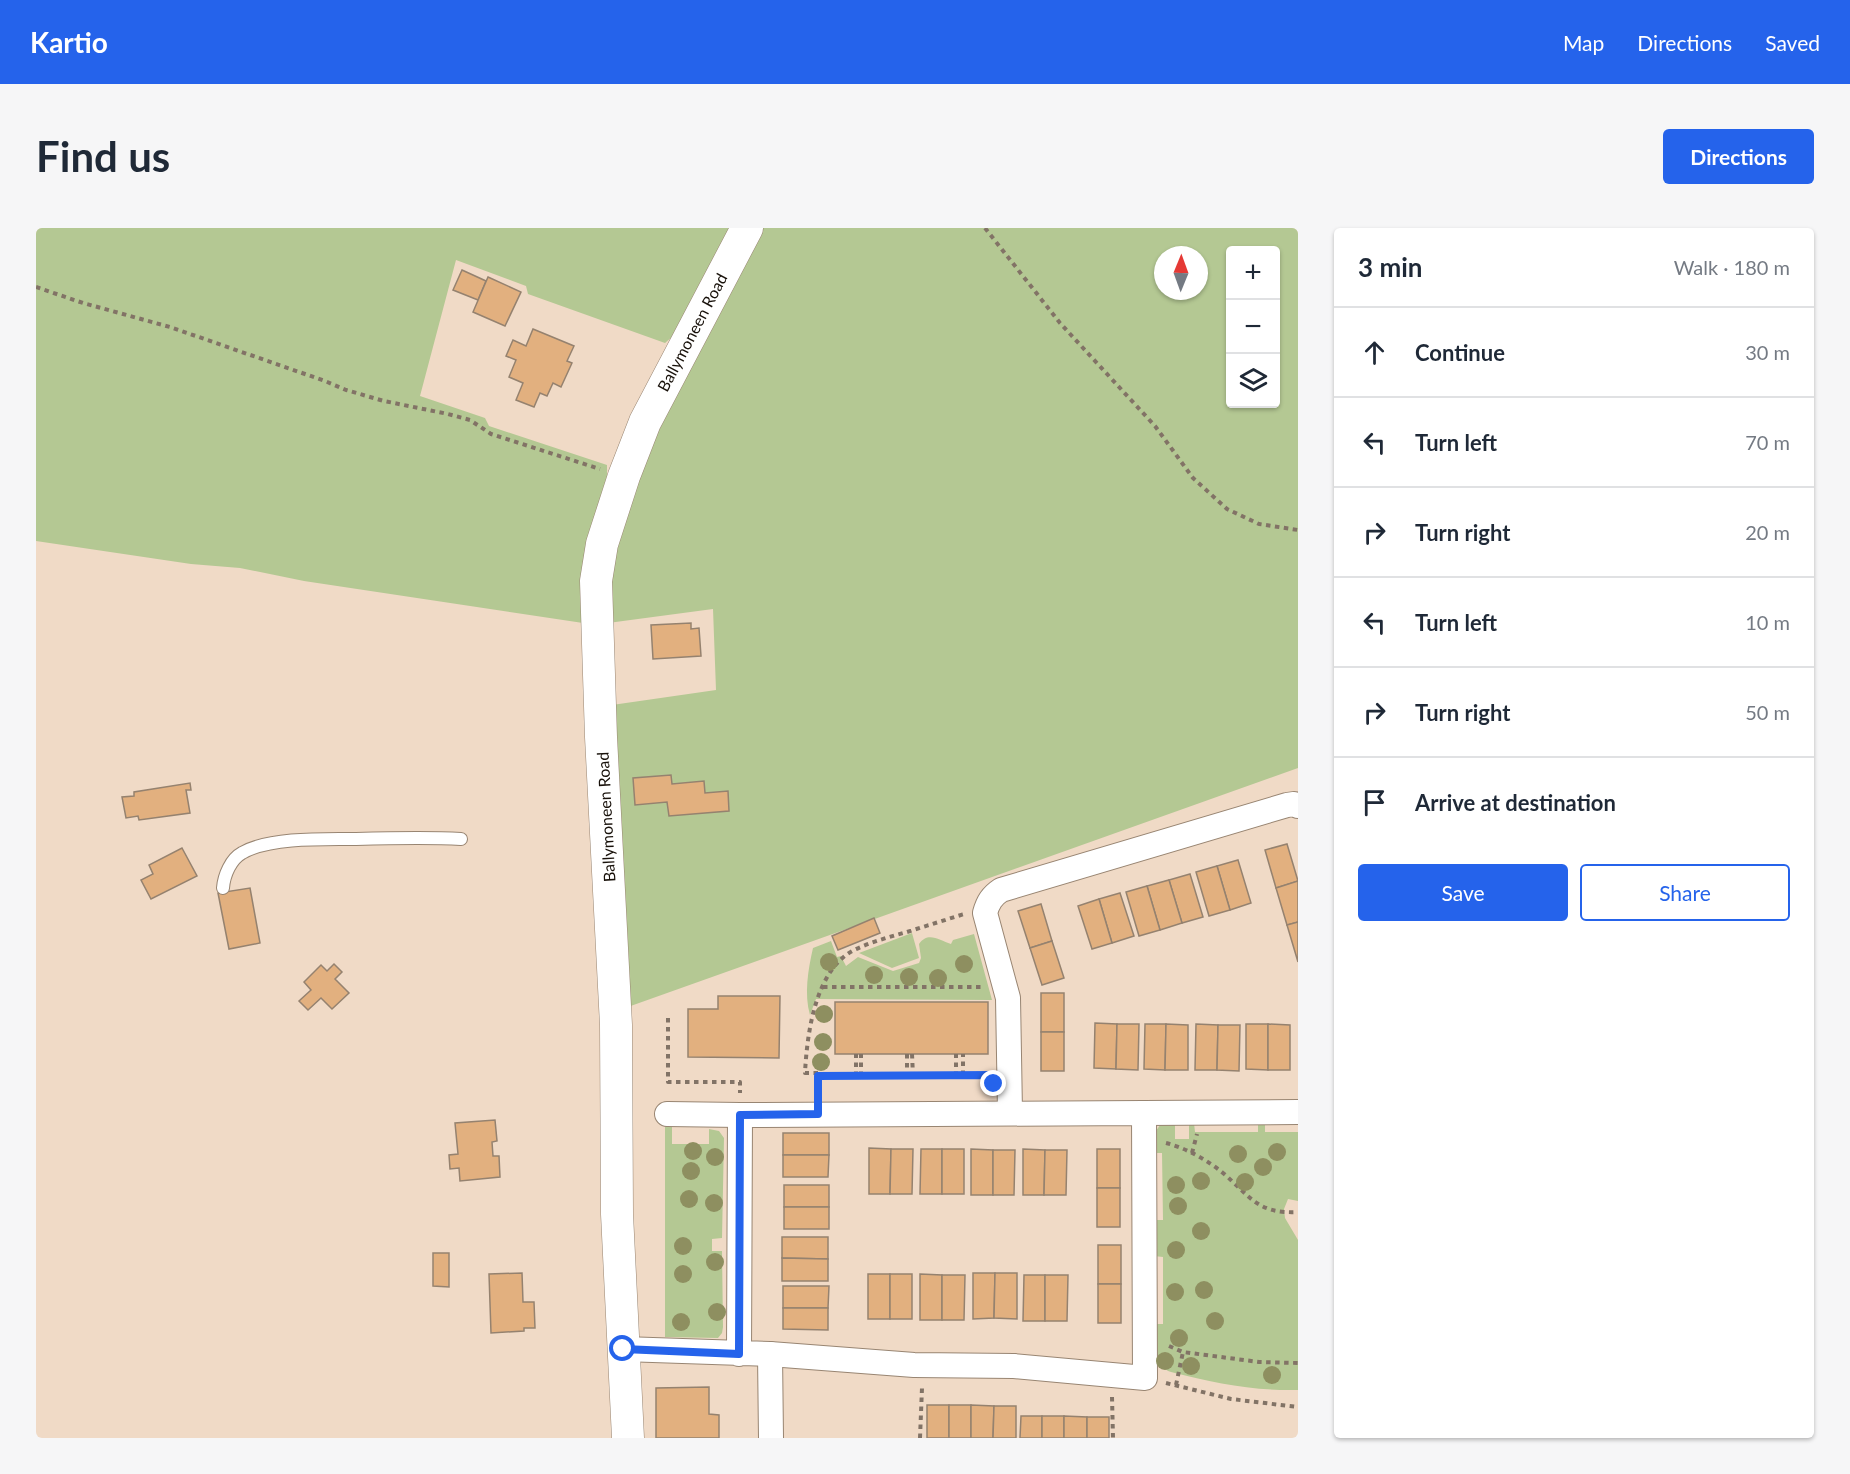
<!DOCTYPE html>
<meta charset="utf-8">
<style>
:root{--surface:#fff;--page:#f6f6f7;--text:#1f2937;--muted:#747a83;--line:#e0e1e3;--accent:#2563eb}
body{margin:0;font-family:Lato,sans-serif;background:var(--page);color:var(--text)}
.controls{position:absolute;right:18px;top:18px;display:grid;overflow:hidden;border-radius:6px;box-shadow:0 2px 4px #0004}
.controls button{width:54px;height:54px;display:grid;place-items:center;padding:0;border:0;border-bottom:2px solid var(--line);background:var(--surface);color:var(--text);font:30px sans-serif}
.compass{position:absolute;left:1118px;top:18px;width:54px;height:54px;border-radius:50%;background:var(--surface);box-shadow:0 2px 4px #0004;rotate:1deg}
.stop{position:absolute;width:18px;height:18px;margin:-14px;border:4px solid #2563eb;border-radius:50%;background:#fff}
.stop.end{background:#2563eb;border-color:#fff;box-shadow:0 2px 6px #0008}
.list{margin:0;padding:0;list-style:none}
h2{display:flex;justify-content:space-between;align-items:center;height:78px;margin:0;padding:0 24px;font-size:26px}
h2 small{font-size:20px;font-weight:400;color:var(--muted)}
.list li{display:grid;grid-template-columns:39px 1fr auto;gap:18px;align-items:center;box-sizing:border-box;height:90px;padding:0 24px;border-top:2px solid var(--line)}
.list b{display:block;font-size:22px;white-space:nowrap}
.list em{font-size:20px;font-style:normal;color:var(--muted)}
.actions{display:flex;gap:12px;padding:18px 24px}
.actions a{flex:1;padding:14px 0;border:2px solid var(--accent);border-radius:6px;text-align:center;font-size:21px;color:var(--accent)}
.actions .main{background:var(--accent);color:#fff}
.icon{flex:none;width:33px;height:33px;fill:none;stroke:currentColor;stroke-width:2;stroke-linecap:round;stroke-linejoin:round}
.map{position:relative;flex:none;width:1262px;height:1210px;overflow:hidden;border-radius:6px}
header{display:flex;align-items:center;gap:36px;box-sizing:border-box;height:84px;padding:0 30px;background:var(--accent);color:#fff}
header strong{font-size:28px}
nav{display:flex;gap:33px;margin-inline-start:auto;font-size:21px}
.intro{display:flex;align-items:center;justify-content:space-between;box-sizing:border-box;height:144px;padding:0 36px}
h1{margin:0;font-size:42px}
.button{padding:15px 27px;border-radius:6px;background:var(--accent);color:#fff;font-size:21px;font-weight:700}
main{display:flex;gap:36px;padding:0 36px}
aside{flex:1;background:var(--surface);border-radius:6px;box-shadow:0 2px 4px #0004}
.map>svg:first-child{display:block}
.green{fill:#b4c893;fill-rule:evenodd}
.building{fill:#e2b07f;stroke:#95826f;stroke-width:1.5}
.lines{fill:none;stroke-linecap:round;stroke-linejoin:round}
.service-casing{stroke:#988572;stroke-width:14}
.minor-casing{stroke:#988572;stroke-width:26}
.tertiary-casing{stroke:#988572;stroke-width:33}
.path{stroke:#827366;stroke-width:4;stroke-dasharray:4.5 4.5;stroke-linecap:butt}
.service{stroke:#fff;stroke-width:12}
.minor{stroke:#fff;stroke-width:24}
.tertiary{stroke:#fff;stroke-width:32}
.tree{fill:#8e8f60}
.route{stroke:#2563eb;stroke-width:8}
.labels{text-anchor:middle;stroke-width:5;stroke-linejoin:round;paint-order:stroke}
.street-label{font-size:16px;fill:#18110a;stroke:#fff}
</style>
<header>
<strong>Kartio</strong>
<nav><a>Map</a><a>Directions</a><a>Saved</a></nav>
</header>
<div class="intro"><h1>Find us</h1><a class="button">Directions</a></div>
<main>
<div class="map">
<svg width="1262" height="1210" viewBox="0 0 1262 1210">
<rect width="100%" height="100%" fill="#f0dac6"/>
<!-- green -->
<g class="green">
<polygon points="0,0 699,0 644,102 629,115 492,66 490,58 420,32 384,168 449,190 453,198 571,237 571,253 547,395 268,353 204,340 155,336 0,313"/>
<path d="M 722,0 L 1262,0 L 1262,540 L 589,780 L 576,477 L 680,462 L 677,381 L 572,395 L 571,347 L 598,253 ZM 1194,22 L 1240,22 L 1240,176 L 1194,176 ZM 1127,27 L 1163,27 L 1163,63 L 1127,63 Z"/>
<polygon points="876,705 883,730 856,740 823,725"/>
<path d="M 938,706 L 956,772 L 780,771 L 774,787 C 768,766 772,742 777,720 L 795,713 L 801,729 L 805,728 L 810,738 L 822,729 L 857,743 L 883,735 L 885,730 L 883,716 C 892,703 903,712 915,716 L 917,712 Z"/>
<polygon points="629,894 636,894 636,916 673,916 673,901 683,903 688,910 686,1010 676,1011 676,1023 686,1023 687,1099 686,1105 682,1110 629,1109"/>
<path d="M 1153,895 L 1158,895 L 1159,904 L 1222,904 L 1222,895 L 1229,895 L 1229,904 L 1262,904 L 1262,973 L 1252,971 L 1248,981 L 1249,990 L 1262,1012 L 1262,1162 C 1216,1163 1179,1155 1135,1144 C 1114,1137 1119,1115 1118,1096 L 1127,1096 L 1127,1029 L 1118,1028 L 1118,992 L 1127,992 L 1126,925 L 1117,925 L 1118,906 L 1124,897 L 1139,896 L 1139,911 L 1153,911 Z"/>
</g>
<!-- building -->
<g class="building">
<polygon points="426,42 450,53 442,72 417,62"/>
<polygon points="452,49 485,64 469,98 437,84"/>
<polygon points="497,101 538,118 531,133 536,135 525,159 517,155 511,168 504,165 498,179 480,172 487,155 473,149 480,132 470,128 477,112 490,118"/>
<polygon points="655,395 655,401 663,400 665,428 617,431 615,397"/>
<polygon points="635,547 636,556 668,553 669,565 692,563 693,583 633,588 631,574 599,577 597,550"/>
<polygon points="154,555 155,562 150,562 154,585 103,592 102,588 90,590 86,569 98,568 98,564"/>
<polygon points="1251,616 1262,653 1240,660 1229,622"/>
<polygon points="146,620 161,648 115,671 105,652 117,646 113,637"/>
<polygon points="1202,632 1215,675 1194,682 1181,638"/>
<polygon points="1181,638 1194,682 1173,688 1160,644"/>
<polygon points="1154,646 1167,689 1146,695 1133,652"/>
<polygon points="1133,652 1146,695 1124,702 1111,658"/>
<polygon points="1262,653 1262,694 1251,697 1240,660"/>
<polygon points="1111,658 1124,702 1103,708 1090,664"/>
<polygon points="214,660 224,715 193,721 182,665"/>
<polygon points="1084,665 1098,708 1076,715 1063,671"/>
<polygon points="1063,671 1076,715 1056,721 1042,678"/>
<polygon points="1005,676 1016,713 994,720 982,683"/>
<polygon points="838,690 844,705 802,722 796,708"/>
<polygon points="1262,694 1262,734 1251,697"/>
<polygon points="1016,713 1028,750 1006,757 994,720"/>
<polygon points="298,736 306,744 299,751 313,765 296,781 285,770 272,782 263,773 275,762 268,754 285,737 291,743"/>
<rect x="1005" y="765" width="23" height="39"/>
<polygon points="682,768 744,768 743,830 652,829 652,781 682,781"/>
<rect x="799" y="774" width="153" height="52"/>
<polygon points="1059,795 1081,796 1080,841 1058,840"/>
<polygon points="1081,796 1103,796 1102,842 1080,841"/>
<polygon points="1109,796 1130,796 1129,842 1108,841"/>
<polygon points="1130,796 1152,797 1152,842 1129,842"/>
<polygon points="1160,796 1182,797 1181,842 1159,842"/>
<polygon points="1210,796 1232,796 1232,842 1210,841"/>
<polygon points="1232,796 1254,797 1254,842 1232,842"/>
<polygon points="1182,797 1204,797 1203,843 1181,842"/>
<rect x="1005" y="804" width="23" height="39"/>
<polygon points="459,892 461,913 456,914 457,928 463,928 464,949 424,953 423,940 414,941 413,927 422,926 419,895"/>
<rect x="747" y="905" width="46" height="22"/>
<polygon points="833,920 855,921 854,966 833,966"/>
<polygon points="855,921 877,921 876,966 854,966"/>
<polygon points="885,921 906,921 906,966 884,966"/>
<rect x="906" y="921" width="22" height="45"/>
<polygon points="935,921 957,922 957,967 935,967"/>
<polygon points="987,921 1009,922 1008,967 987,967"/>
<rect x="1061" y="921" width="23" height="39"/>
<polygon points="957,922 979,922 978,967 957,967"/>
<polygon points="1009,922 1031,922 1030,967 1008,967"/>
<polygon points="747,927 793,927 792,949 747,949"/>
<rect x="748" y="957" width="45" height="22"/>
<rect x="1061" y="960" width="23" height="39"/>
<rect x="748" y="979" width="45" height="22"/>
<polygon points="746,1009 792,1009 792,1031 746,1030"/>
<rect x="1062" y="1017" width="23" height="39"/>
<polygon points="397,1025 413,1025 413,1059 397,1058"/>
<polygon points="746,1030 792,1031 792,1053 746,1053"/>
<polygon points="486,1045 487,1074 498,1074 499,1100 488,1100 488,1103 455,1105 453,1046"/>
<polygon points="937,1045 959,1045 958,1090 937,1091"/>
<polygon points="959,1045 981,1045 981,1091 958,1090"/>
<rect x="832" y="1046" width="22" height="45"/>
<rect x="854" y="1046" width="22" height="45"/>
<polygon points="884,1046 906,1047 906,1092 884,1092"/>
<polygon points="906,1047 929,1047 928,1092 906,1092"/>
<polygon points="988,1047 1009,1047 1009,1093 987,1093"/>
<polygon points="1009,1047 1032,1047 1031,1093 1009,1093"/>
<rect x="1062" y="1056" width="23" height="39"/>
<polygon points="747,1058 793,1058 792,1080 747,1080"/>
<polygon points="747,1080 792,1080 792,1102 747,1101"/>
<polygon points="673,1159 673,1186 683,1187 683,1210 620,1210 620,1160"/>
<rect x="891" y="1177" width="22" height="33"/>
<rect x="913" y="1177" width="22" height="33"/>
<polygon points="935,1177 958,1178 957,1210 935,1210"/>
<polygon points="958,1178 980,1178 980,1210 957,1210"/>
<polygon points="985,1188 1006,1188 1006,1210 984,1210"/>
<rect x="1006" y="1188" width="22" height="22"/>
<polygon points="1028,1188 1051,1189 1051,1210 1028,1210"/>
<rect x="1051" y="1189" width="22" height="21"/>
</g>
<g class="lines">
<!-- service casing -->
<g class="service-casing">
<path id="service" d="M 187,660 C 188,647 195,631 206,625 C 233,609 289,611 320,611 C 355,610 390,609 425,611"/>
</g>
<!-- minor casing -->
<g class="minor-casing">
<g id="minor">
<path d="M 974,884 L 972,770 L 949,685 C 952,674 956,668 965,662 L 1251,577 L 1258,576 L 1262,578"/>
<polyline points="1108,885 1262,884"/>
<polyline points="631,886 704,887"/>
<polyline points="587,1121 734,1126 878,1137 978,1138 1109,1150 1108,885 704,887 703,1126"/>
<polyline points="734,1126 735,1210"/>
</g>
</g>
<!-- tertiary casing -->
<g class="tertiary-casing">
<g id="tertiary">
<path id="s1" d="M 592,1210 L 581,986 L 580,797 L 565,509 L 560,353 L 566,316 L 588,248 L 609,194 L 711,0"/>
</g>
</g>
<!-- path -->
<g class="path">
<polyline points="949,0 1024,95 1119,198 1157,250 1191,281 1223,296 1262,302"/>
<polyline points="0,59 47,75 134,99 289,153 310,162 348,173 412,186 434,192 455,206 564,241"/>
<polyline points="787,759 945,759"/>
<polyline points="632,790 632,854 704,854 704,865"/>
<polyline points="871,826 871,847"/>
<polyline points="876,826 877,848"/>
<polyline points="927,847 927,826"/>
<polyline points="782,848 952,847"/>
<polyline points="820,848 820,826"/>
<polyline points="825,848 825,826"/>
<polyline points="920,848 920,826"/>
<path d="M 782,863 L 782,845 L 769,845 C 771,806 779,742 818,722 C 835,714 853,709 871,704 C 890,698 909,692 928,686"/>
<path d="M 1130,915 C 1150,920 1171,932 1187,945 C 1215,969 1221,986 1262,984"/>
<polyline points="1156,925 1161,906"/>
<polyline points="1133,1118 1147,1124 1223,1134 1262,1135"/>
<polyline points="1130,1155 1195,1171 1262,1179"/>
<polyline points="1140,1157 1147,1124"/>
<polyline points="1076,1169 1077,1210"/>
<polyline points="884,1210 886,1160"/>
</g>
<!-- service -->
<use href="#service" class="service"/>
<!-- minor -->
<use href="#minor" class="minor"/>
<!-- tertiary -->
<use href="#tertiary" class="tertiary"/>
</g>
<!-- trees -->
<g class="tree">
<circle cx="793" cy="734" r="9"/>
<circle cx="928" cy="736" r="9"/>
<circle cx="838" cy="747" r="9"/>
<circle cx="873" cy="749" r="9"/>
<circle cx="902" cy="750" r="9"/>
<circle cx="788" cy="786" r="9"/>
<circle cx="787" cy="814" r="9"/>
<circle cx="785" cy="834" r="9"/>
<circle cx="657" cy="923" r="9"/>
<circle cx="1241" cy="924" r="9"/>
<circle cx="1202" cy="926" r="9"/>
<circle cx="679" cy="929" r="9"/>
<circle cx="1227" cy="939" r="9"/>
<circle cx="655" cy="943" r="9"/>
<circle cx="1165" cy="953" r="9"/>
<circle cx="1209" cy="954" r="9"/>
<circle cx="1140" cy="957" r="9"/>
<circle cx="653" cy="971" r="9"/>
<circle cx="678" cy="975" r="9"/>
<circle cx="1142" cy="978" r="9"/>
<circle cx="1165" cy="1003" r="9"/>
<circle cx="647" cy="1018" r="9"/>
<circle cx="1140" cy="1022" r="9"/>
<circle cx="679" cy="1034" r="9"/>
<circle cx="647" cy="1046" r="9"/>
<circle cx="1168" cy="1062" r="9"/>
<circle cx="1139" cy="1064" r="9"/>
<circle cx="681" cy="1084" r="9"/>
<circle cx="1179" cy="1093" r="9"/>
<circle cx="645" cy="1094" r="9"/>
<circle cx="1143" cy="1110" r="9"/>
<circle cx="1129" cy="1133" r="9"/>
<circle cx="1155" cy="1138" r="9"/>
<circle cx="1236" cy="1147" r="9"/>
</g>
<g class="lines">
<!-- route -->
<polyline class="route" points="587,1121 703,1126 704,887 782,886 782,848 958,847 958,856"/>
</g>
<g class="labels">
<!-- street labels -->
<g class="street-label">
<text dy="6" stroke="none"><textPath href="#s1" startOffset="1126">Ballymoneen Road</textPath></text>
<text transform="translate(570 589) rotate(-93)" y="6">Ballymoneen Road</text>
</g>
</g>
</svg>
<div class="controls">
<button>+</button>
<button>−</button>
<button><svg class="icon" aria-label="layers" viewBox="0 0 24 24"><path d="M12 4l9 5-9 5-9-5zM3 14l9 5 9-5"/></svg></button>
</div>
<svg class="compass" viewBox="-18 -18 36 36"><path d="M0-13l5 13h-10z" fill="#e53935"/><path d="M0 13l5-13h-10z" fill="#747a83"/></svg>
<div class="stop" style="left:587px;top:1121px"></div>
<div class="stop end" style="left:958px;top:856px"></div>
</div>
<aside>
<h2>3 min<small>Walk · 180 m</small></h2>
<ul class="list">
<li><svg class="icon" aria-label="ahead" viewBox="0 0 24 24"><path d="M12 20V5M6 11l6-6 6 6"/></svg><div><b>Continue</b></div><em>30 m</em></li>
<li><svg class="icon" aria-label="left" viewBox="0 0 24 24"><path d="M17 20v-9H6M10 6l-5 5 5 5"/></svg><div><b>Turn left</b></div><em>70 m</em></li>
<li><svg class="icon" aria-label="right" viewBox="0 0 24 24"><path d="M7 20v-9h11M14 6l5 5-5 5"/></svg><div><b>Turn right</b></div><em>20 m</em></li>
<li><svg class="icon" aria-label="left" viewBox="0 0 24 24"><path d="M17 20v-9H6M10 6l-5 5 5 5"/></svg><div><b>Turn left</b></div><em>10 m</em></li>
<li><svg class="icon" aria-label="right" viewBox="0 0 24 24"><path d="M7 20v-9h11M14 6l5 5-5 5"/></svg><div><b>Turn right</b></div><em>50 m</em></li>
<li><svg class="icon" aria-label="arrive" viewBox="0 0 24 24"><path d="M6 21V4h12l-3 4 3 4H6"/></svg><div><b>Arrive at destination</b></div></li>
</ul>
<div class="actions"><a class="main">Save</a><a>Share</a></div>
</aside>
</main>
